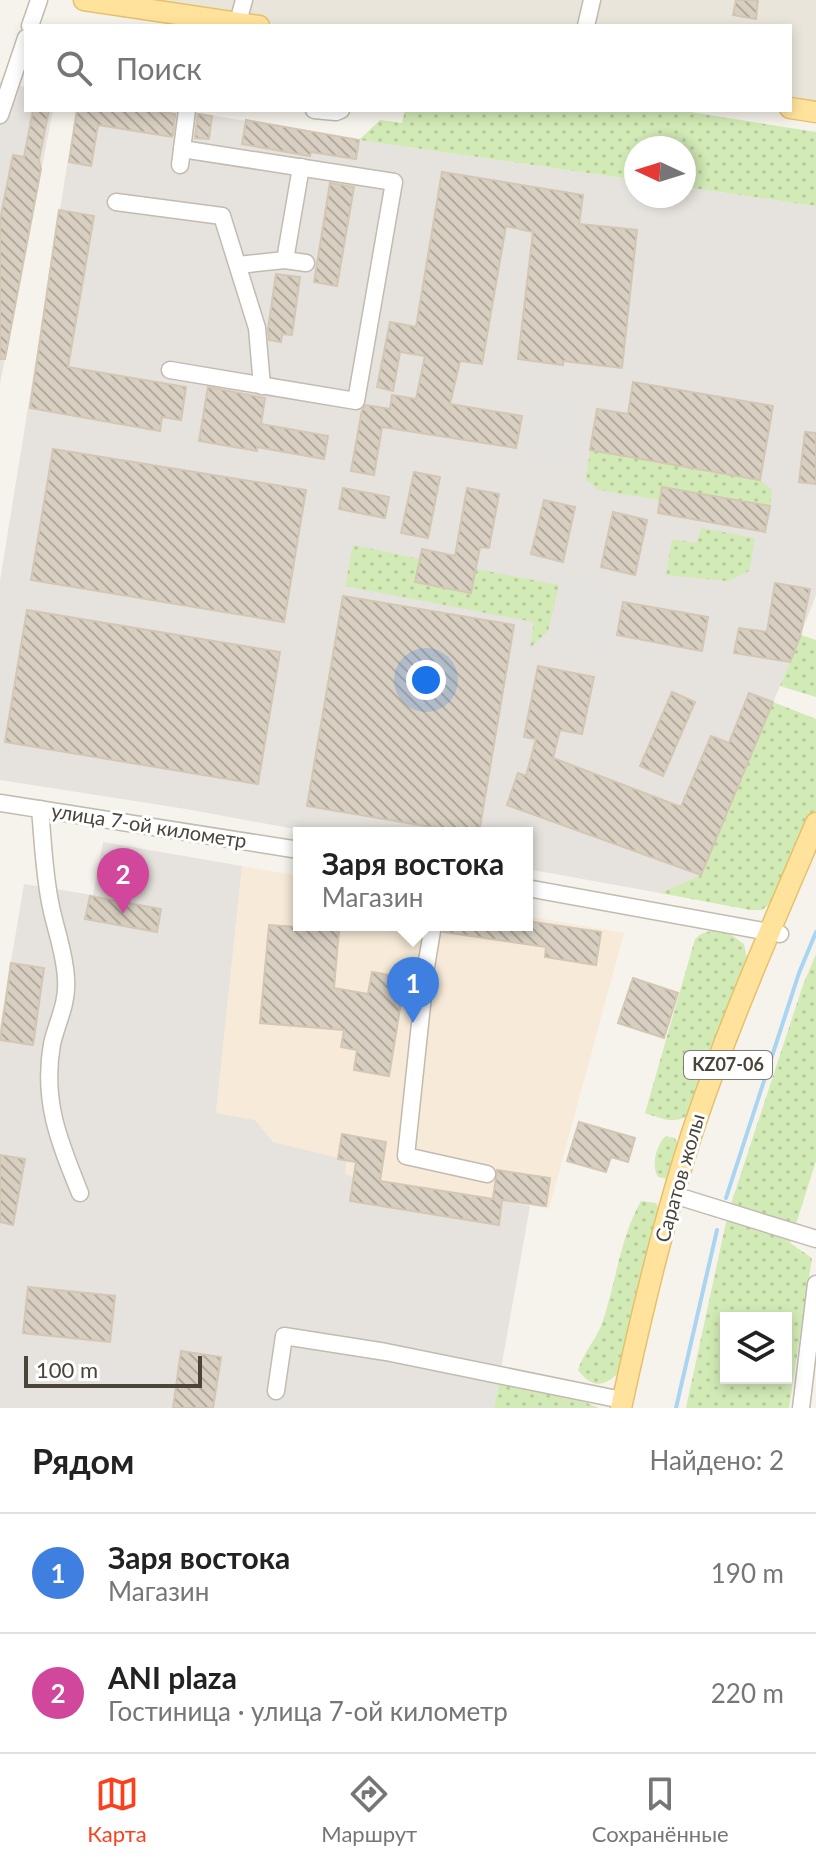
<!DOCTYPE html>
<html lang="ru">
<meta charset="utf-8">
<style>
:root{--surface:#fff;--page:#f6f6f6;--text:#222;--muted:#767676;--line:#e0e0e0;--accent:#fc3f1d}
body{margin:0;font-family:Lato,sans-serif;background:var(--page);color:var(--text)}
.controls{position:absolute;right:24px;bottom:24px;display:grid;overflow:hidden;border-radius:0px;box-shadow:0 4px 12px #0003}
.controls button{width:72px;height:72px;display:grid;place-items:center;padding:0;border:0;border-bottom:2px solid var(--line);background:var(--surface);color:var(--text);font:40px sans-serif}
.compass{position:absolute;left:624px;top:136px;width:72px;height:72px;border-radius:50%;background:var(--surface);box-shadow:0 4px 12px #0003;rotate:274deg}
.scale{position:absolute;left:24px;bottom:20px;width:178px;box-sizing:border-box;padding-left:8px;border:4px solid #4b4439;border-top:0;font-size:22px;line-height:28px;white-space:nowrap;color:#4b4439;-webkit-text-stroke:6px #fff;paint-order:stroke}
.you{position:absolute;left:426px;top:680px;width:28px;height:28px;margin:-20px;border:6px solid #fff;border-radius:50%;background:#1a73e8;box-shadow:0 0 0 12px #1a73e833}
.badge{display:grid;place-items:center;width:52px;height:52px;border-radius:50%;background:var(--accent);color:#fff;font-size:26px;font-weight:700}
.pin{position:absolute;translate:-50% -66px;filter:drop-shadow(0 2px 4px #0008)}
.pin::after{content:'';position:absolute;top:42px;width:28px;height:24px;background:inherit;clip-path:polygon(0 0,100% 0,50% 100%)}
.popup{position:absolute;left:293px;top:827px;width:240px;height:104px;box-sizing:border-box;display:grid;place-content:center;border-radius:0px;background:var(--surface);filter:drop-shadow(0 2px 6px #0005);font-size:26px;white-space:nowrap;color:var(--muted)}
.popup b{font-size:30px;color:var(--text)}
.popup::after{content:'';position:absolute;left:50%;top:100%;margin-left:-16px;border:16px solid transparent;border-top-color:var(--surface)}
.list{margin:0;padding:0;list-style:none}
h2{display:flex;justify-content:space-between;align-items:center;height:104px;margin:0;padding:0 32px;font-size:34px}
h2 small{font-size:26px;font-weight:400;color:var(--muted)}
.list li{display:grid;grid-template-columns:52px 1fr auto;gap:24px;align-items:center;box-sizing:border-box;height:120px;padding:0 32px;border-top:2px solid var(--line)}
.list b{display:block;font-size:30px;white-space:nowrap}
.list p{margin:0;font-size:26px;white-space:nowrap;color:var(--muted)}
.list em{font-size:26px;font-style:normal;color:var(--muted)}
.icon{flex:none;width:44px;height:44px;fill:none;stroke:currentColor;stroke-width:2;stroke-linecap:round;stroke-linejoin:round}
.map{position:relative;flex:none;width:816px;height:1408px;overflow:hidden}
.search{position:absolute;background:var(--surface);box-shadow:0 4px 12px #0003;left:24px;right:24px;top:24px;height:88px;display:flex;align-items:center;gap:20px;box-sizing:border-box;padding:0 28px;border-radius:0px;color:var(--muted);font-size:30px}
.sheet{height:344px;background:var(--surface)}
nav{display:flex;justify-content:space-around;align-items:center;box-sizing:border-box;height:112px;border-top:2px solid var(--line);background:var(--surface);font-size:22px;color:var(--muted)}
nav a{display:grid;justify-items:center;gap:4px}
nav .on{color:var(--accent)}
.map>svg:first-child{display:block}
.residential{fill:#eae5da}
.commercial{fill:#f7ead8}
.industrial{fill:#e6e2dd}
.grass{fill:url(#grass-dots);fill-rule:evenodd}
.parking{fill:#e5e3e0}
.lines{fill:none;stroke-linecap:round;stroke-linejoin:round}
.stream{stroke:#a9d4f2;stroke-width:4}
.building{fill:url(#building-back-hatch);stroke:#d3c7b4;stroke-width:2}
.minor-casing{stroke:#c2bbae;stroke-width:19}
.major-casing{stroke:#e6c16a;stroke-width:23}
.minor{stroke:#fff;stroke-width:16}
.major{stroke:#ffe39c;stroke-width:20}
.labels{text-anchor:middle;stroke-width:6;stroke-linejoin:round;paint-order:stroke}
.shield{fill:#fff;stroke:#817c74;stroke-width:2}
.shield-label{font-size:18px;font-weight:bold;fill:#4b4439}
.street-label{font-size:20px;fill:#4b4439;stroke:#fff}
</style>
<div class="map">
<svg width="816" height="1408" viewBox="0 0 816 1408">
<defs>
<pattern id="grass-dots" width="8" height="8" patternUnits="userSpaceOnUse" patternTransform="scale(2)"><rect width="8" height="8" fill="#d2eab5"/><path d="M2 2h.1M6 6h.1" fill="none" stroke="#b6ca9c" stroke-width="1.8" stroke-linecap="round"/></pattern>
<pattern id="building-back-hatch" width="6" height="6" patternUnits="userSpaceOnUse" patternTransform="scale(2)"><rect width="6" height="6" fill="#d8cfc1"/><path d="M-1 5l2 2M0 0l6 6M5-1l2 2" fill="none" stroke="#b1aa9e"/></pattern>
</defs>
<rect width="100%" height="100%" fill="#f6f3ec"/>
<!-- residential -->
<polygon class="residential" points="84,0 816,0 816,112 790,108 790,26 259,26"/>
<!-- commercial -->
<polygon class="commercial" points="242,866 299,876 299,925 527,925 527,916 624,933 549,1209 503,1200 499,1225 350,1201 345,1174 338,1159 273,1142 255,1120 216,1113"/>
<!-- industrial -->
<g class="industrial">
<polygon points="0,82 26,87 26,110 53,110 0,384"/>
<polygon points="76,110 180,110 359,140 636,180 636,196 684,196 684,187 816,206 816,595 790,662 701,875 660,893 527,869 527,833 316,833 186,809 0,780 0,581"/>
<polygon points="103,842 242,866 216,1113 255,1120 273,1142 346,1160 345,1174 354,1177 351,1201 498,1225 502,1200 530,1206 494,1408 0,1408 0,1027 24,884 93,895"/>
</g>
<!-- grass -->
<g class="grass">
<polygon points="405,110 678,110 816,132 816,206 684,187 684,148 636,148 636,180 359,140 380,120 402,123"/>
<polygon points="590,450 760,480 772,490 770,506 663,487 660,500 599,490 586,480"/>
<polygon points="701,528 755,538 749,571 728,581 666,575 672,539 697,543"/>
<polygon points="353,545 420,559 415,582 470,593 476,569 559,585 548,631 530,648 534,622 345,586"/>
<polygon points="801,635 816,640 816,697 780,686"/>
<polygon points="773,702 816,719 816,811 777,898 762,910 750,910 660,893 701,875"/>
<path d="M 714,930 L 729,933 L 744,944 L 747,959 L 747,970 L 688,1115 C 675,1125 660,1118 645,1113 L 695,939 L 701,934 Z"/>
<path d="M 816,954 L 816,1161 L 790,1243 L 812,1258 L 789,1408 L 686,1408 L 728,1213 L 803,985 ZM 726,1318 L 786,1318 L 786,1378 L 726,1378 Z"/>
<path d="M 666,1136 L 675,1138 L 679,1149 L 670,1178 L 667,1179 L 658,1177 C 651,1165 656,1145 666,1136 Z"/>
<path d="M 641,1201 L 656,1203 L 659,1209 L 622,1369 C 606,1386 594,1391 578,1370 C 583,1354 594,1342 601,1326 C 616,1285 619,1240 641,1201 Z"/>
<polygon points="499,1382 587,1403 599,1408 494,1408"/>
</g>
<!-- parking -->
<g class="parking">
<polygon points="529,400 579,408 571,457 522,449"/>
<polygon points="563,580 621,591 610,647 552,636"/>
</g>
<g class="lines">
<!-- stream -->
<g class="stream">
<polyline points="726,1198 799,973 816,932"/>
<polyline points="676,1408 717,1230"/>
</g>
</g>
<!-- building -->
<g class="building">
<polygon points="736,0 758,0 756,19 733,15"/>
<polygon points="33,110 49,110 39,160 41,169 5,359 0,359 0,220 13,155 24,157"/>
<polygon points="77,110 151,110 175,114 173,135 172,137 98,125 91,166 69,162"/>
<polygon points="198,114 212,116 209,139 195,138"/>
<polygon points="246,120 359,140 356,159 311,152 310,156 242,144"/>
<polygon points="442,172 583,195 579,224 637,230 622,368 563,361 563,365 518,359 533,232 506,226 482,364 460,361 450,404 522,416 516,448 382,427 374,475 351,471 362,410 366,405 390,409 392,395 416,399 425,356 400,352 393,391 377,387 390,322 416,327"/>
<polygon points="330,183 354,187 337,286 314,282"/>
<polygon points="59,210 94,216 68,367 186,387 181,420 162,417 160,431 30,408"/>
<polygon points="276,274 300,277 292,335 282,334 281,342 269,340 268,329"/>
<polygon points="633,382 773,406 760,480 590,450 597,409 628,414"/>
<polygon points="208,387 265,398 261,424 328,436 324,459 257,447 257,451 199,441"/>
<polygon points="805,432 816,433 816,484 799,482"/>
<polygon points="53,449 306,490 284,622 31,580"/>
<polygon points="414,472 440,477 428,538 401,533"/>
<polygon points="662,487 770,506 765,532 658,513"/>
<polygon points="343,488 389,497 385,518 339,509"/>
<polygon points="467,488 499,494 489,548 480,547 471,593 415,582 422,549 455,556"/>
<polygon points="544,500 575,507 563,562 531,554"/>
<polygon points="613,512 647,520 635,575 601,567"/>
<polygon points="775,583 810,589 800,637 790,662 734,653 739,628 767,632"/>
<polygon points="343,596 514,625 479,833 466,833 307,806"/>
<polygon points="623,602 708,617 702,651 617,635"/>
<polygon points="27,610 280,652 258,784 5,742"/>
<polygon points="538,666 594,677 582,734 560,730 553,758 681,807 711,736 729,743 749,693 773,702 701,875 507,805 518,773 526,776 536,739 524,737"/>
<polygon points="672,692 695,702 663,776 640,766"/>
<polygon points="90,896 161,909 157,932 85,919"/>
<polygon points="527,921 601,932 596,965 545,957 546,947 443,932 444,925 527,925"/>
<polygon points="269,925 339,930 334,988 368,994 372,972 405,978 389,1076 354,1070 357,1050 341,1047 344,1030 260,1023"/>
<polygon points="11,963 44,968 33,1045 0,1040"/>
<polygon points="633,978 678,993 664,1038 618,1023"/>
<polygon points="579,1122 635,1138 628,1162 611,1157 606,1172 567,1161"/>
<polygon points="342,1134 386,1142 380,1181 493,1199 497,1170 550,1178 546,1206 502,1200 499,1225 350,1201 356,1162 338,1159"/>
<polygon points="0,1155 25,1159 13,1225 0,1222"/>
<polygon points="28,1287 115,1296 110,1342 23,1333"/>
<polygon points="181,1351 221,1357 213,1408 173,1408"/>
</g>
<g class="lines">
<!-- minor casing -->
<g class="minor-casing">
<g id="minor">
<polyline points="238,22 244,0"/>
<polyline points="30,26 39,0"/>
<polyline points="586,26 592,0"/>
<polyline points="314,110 336,112 341,110"/>
<polyline points="0,115 26,38"/>
<polyline points="180,165 187,110"/>
<polyline points="116,202 222,216 257,328 262,386"/>
<polyline points="285,260 301,167"/>
<polyline points="238,265 285,260 306,263"/>
<polyline points="170,370 356,401 394,182 182,149"/>
<polyline points="0,803 299,850"/>
<path d="M 40,809 C 43,841 44,875 51,907 C 56,931 65,954 66,979 C 68,1003 57,1022 52,1044 C 42,1101 59,1141 80,1193"/>
<polyline points="527,888 780,934"/>
<polyline points="433,925 426,967 406,1156 487,1174"/>
<polyline points="674,1195 816,1239"/>
<polyline points="276,1391 284,1336 386,1352 622,1400"/>
<polyline points="801,1408 816,1284"/>
</g>
</g>
<!-- major casing -->
<g class="major-casing">
<g id="major">
<polyline points="84,0 259,26"/>
<polyline points="790,108 816,112"/>
<path d="M 621,1408 C 642,1312 665,1214 696,1121 C 731,1019 774,921 816,823"/>
</g>
</g>
<!-- minor -->
<use href="#minor" class="minor"/>
<!-- major -->
<use href="#major" class="major"/>
</g>
<g class="labels">
<!-- shield labels -->
<rect class="shield" x="684" y="1051" width="88" height="28" rx="6"/>
<g class="shield-label">
<text x="728" y="1071">KZ07-06</text>
</g>
<!-- street labels -->
<g class="street-label">
<text transform="translate(149 826) rotate(9)" y="7">улица 7-ой километр</text>
<text transform="translate(680 1178) rotate(-74)" y="7">Саратов жолы</text>
</g>
</g>
</svg>
<div class="controls">
<button><svg class="icon" aria-label="layers" viewBox="0 0 24 24"><path d="M12 4l9 5-9 5-9-5zM3 14l9 5 9-5"/></svg></button>
</div>
<svg class="compass" viewBox="-18 -18 36 36"><path d="M0-13l5 13h-10z" fill="#e53935"/><path d="M0 13l5-13h-10z" fill="#767676"/></svg>
<div class="scale">100 m</div>
<div class="you"></div>
<div class="pin badge" style="left:413px;top:1023px;background:#3f7fe0">1</div>
<div class="popup"><b>Заря востока</b>Магазин</div>
<div class="pin badge" style="left:123px;top:914px;background:#d1479c">2</div>
<div class="search"><svg class="icon" aria-label="search" viewBox="0 0 24 24"><circle cx="10" cy="10" r="6"/><path d="M15 15l6 6"/></svg>Поиск</div>
</div>
<section class="sheet">
<h2>Рядом<small>Найдено: 2</small></h2>
<ul class="list">
<li><span class="badge" style="background:#3f7fe0">1</span><div><b>Заря востока</b><p>Магазин</p></div><em>190 m</em></li>
<li><span class="badge" style="background:#d1479c">2</span><div><b>ANI plaza</b><p>Гостиница · улица 7-ой километр</p></div><em>220 m</em></li>
</ul>
</section>
<nav>
<a class="on"><svg class="icon" aria-label="map" viewBox="0 0 24 24"><path d="M3 6l6-2 6 2 6-2v14l-6 2-6-2-6 2zM9 4v14M15 6v14"/></svg>Карта</a>
<a><svg class="icon" aria-label="directions" viewBox="0 0 24 24"><path d="M12 3l9 9-9 9-9-9zM9 14v-3h6M13 9l2 2-2 2"/></svg>Маршрут</a>
<a><svg class="icon" aria-label="saved" viewBox="0 0 24 24"><path d="M7 4h10v16l-5-4-5 4z"/></svg>Сохранённые</a>
</nav>
